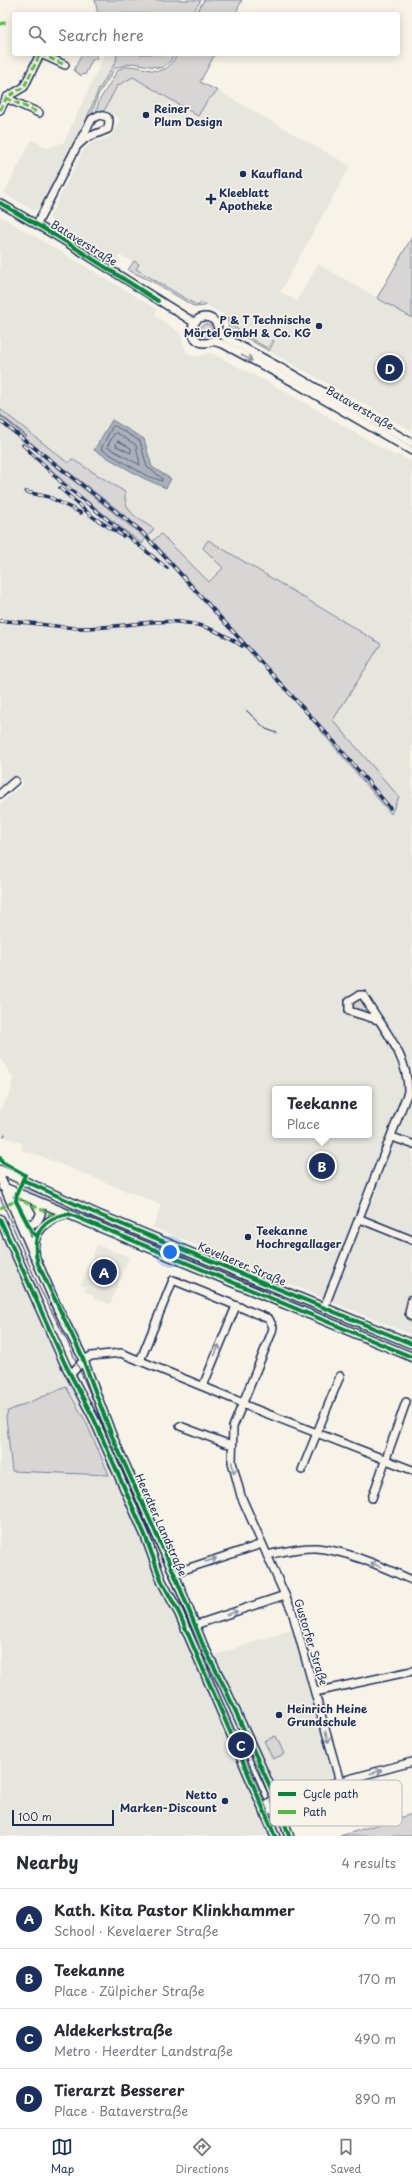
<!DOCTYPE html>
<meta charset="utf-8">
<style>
:root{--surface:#fff;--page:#f7f7f7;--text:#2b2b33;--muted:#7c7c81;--line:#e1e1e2;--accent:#1b2f5e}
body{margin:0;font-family:"Playpen Sans",sans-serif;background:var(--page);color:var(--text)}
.scale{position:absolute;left:12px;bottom:10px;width:102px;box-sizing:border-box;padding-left:4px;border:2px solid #1b2f5e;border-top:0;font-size:11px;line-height:14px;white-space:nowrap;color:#1b2f5e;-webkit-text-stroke:3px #f7f3e8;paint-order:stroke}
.you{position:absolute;left:170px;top:1252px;width:14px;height:14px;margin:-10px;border:3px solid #fff;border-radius:50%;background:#1a73e8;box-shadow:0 0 0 6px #1a73e833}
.badge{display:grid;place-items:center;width:26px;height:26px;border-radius:50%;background:var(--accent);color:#fff;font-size:13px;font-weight:700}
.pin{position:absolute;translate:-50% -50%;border:2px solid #fff;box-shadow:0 1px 4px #0006}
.popup{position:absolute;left:272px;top:1086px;width:100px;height:52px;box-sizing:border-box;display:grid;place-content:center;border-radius:4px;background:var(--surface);filter:drop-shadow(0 1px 3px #0005);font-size:13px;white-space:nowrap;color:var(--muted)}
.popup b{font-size:15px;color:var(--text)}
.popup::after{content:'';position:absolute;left:50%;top:100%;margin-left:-8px;border:8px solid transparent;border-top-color:var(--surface)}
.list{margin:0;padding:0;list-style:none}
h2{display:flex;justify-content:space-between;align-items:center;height:52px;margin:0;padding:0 16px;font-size:17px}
h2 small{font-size:13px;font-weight:400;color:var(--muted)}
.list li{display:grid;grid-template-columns:26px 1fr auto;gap:12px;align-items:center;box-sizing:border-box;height:60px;padding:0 16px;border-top:1px solid var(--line)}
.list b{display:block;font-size:15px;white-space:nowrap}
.list p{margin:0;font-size:13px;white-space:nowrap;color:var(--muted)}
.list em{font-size:13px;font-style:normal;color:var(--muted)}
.icon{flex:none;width:22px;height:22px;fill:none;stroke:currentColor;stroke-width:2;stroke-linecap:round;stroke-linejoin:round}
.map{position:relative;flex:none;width:412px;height:1836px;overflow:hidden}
.search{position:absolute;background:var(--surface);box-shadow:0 2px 10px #0003;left:12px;right:12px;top:12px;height:44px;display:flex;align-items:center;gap:10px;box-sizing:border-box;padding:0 14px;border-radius:4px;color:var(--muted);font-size:15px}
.sheet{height:292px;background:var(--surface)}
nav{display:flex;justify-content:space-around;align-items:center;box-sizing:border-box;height:56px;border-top:1px solid var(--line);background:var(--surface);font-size:11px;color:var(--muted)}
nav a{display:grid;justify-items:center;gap:2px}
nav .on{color:var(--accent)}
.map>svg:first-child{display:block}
.built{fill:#e6e5de;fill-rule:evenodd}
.green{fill:#d7d6d4;stroke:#798299}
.water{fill:#acb0b9;stroke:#727c95}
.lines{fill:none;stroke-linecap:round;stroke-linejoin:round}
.shore{stroke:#556382;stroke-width:1}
.stream{stroke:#727c95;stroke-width:2}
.minor-casing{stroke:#1b2f5e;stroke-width:10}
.major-casing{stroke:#1b2f5e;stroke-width:11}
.minor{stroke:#f7f3e8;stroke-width:7}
.major{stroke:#f7f3e8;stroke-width:8}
.tram{stroke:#1b2f5e;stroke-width:1}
.rail-casing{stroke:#1b2f5e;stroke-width:3.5}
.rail{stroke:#f7f3e8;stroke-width:2;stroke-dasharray:6;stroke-linecap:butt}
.quiet{stroke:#58b947;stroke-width:3;stroke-dasharray:6 3;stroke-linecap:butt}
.cycleway-casing{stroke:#f7f3e8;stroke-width:6}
.cycleway{stroke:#00873e;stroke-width:4}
.oneway{stroke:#8991a3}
.poi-dot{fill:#1b2f5e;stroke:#f7f3e8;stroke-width:1.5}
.labels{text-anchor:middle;stroke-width:3.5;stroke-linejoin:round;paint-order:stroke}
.poi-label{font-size:11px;font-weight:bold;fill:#1b2f5e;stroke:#f7f3e8;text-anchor:start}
.street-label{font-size:11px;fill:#1b2f5e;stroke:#f7f3e8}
.key{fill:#f7f3e8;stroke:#b5b8bf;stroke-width:1}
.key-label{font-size:11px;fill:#1b2f5e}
</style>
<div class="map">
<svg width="412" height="1836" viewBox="0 0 412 1836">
<rect width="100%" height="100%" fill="#f7f3e8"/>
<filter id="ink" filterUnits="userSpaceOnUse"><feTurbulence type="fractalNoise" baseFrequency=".025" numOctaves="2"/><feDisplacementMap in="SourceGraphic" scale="8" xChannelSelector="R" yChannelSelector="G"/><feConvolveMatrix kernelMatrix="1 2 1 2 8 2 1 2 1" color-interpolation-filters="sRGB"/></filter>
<g filter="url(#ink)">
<!-- built -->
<g class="built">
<polygon points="105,54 117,54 116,61 98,91 87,118 41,205 34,211 4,193 32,140 47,148 64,142"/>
<polygon points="134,77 198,116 207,101 218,91 350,166 280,292 297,301 318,264 412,318 412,431 269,351 274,341 272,340 268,348 252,339 255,334 249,331 247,335 228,324 231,319 201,302 198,306 136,269 138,264 119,255 116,260 50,221 50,216 84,149 92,143 111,136 120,119 105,109 117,86"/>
<path d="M 0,216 L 157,309 L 155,316 L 180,333 L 186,352 L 195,357 L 211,353 L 283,390 L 392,454 L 397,456 L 398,454 L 412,462 L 412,1335 L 153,1227 L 161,1205 L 33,1153 L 32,1154 L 21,1150 L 23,1144 L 1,1135 L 0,1138 L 0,1111 L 11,1091 L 13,1078 L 0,1057 L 0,804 L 24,783 L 16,776 L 0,790 ZM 275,1089 L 369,1089 L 369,1135 L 275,1135 Z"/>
<polygon points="0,1226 65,1374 85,1408 270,1836 0,1836"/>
<polygon points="97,1245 129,1257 110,1304 94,1298 93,1295 84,1291 86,1287 81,1285"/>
<polygon points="293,1629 334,1775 330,1781 276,1793 215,1655"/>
</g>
<!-- green -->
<g class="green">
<polygon points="95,0 201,0 192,14 98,14"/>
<polygon points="204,0 242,0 235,14 196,14"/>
<polygon points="82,54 98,54 96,59 92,60 85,75 82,74 81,76 74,70"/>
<polygon points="117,54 174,54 170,62 161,68 133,63 115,68 98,95 92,114 87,118 98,91 116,61"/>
<path d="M 177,54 L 215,54 L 200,82 L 218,91 L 207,101 L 198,116 L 133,77 L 117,86 L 104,111 L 96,112 L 99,101 L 118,70 C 141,56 161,89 177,54 Z"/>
<polygon points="412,237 412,318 377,298"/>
<polygon points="134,261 139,264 136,269 198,306 201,302 206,305 205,306 195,307 157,284 128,270"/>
<polygon points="227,317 231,319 229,324 247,335 249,331 255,334 252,339 267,348 272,340 274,341 269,351 229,328"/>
<circle cx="206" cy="330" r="6"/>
<path d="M 0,409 L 68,463 L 72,459 L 125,492 C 123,512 139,519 154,529 L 148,536 L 127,517 L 0,419 Z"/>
<polygon points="41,455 139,533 145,539 142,544 71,488 39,458"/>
<polygon points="161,534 209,582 223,568 203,548 208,540 381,644 333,720 399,797 391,814 260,659 153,541"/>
<polygon points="360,999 368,1010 367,1013 353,1009 354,1001"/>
<polygon points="21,1186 266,1287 265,1289 238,1281 21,1190"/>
<polygon points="66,1387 86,1422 109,1475 12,1471 6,1417 8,1411"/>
<polygon points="276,1736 284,1754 273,1759 264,1741"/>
<polygon points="412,1814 412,1836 340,1836"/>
</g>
<!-- water -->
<polygon class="water" points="112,420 144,439 152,467 171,479 166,488 143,478 94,450"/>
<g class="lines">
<!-- shore -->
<g class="shore">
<polygon points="115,426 140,441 147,467 162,478 162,481 145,475 101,449 112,427"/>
<polygon points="117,433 136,445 140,465 107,447 114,434"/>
<polygon points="118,441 131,448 131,453 116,446"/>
</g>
<!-- stream -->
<polyline class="stream" points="0,415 26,436"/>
<!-- minor casing -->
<g class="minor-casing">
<g id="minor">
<polyline points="41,54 65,65"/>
<polyline points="6,98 39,113"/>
<polyline points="0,110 7,97 24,87 40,54"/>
<polyline points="0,203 63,240 195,323"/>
<polyline points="37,224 77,146 86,138 108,129 109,121 107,117 99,115 92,119 77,146"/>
<circle cx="205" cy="330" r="13"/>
<polyline points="218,331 226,338 294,375 412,443"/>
<polyline points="212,341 223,344 295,383 412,451"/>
<polyline points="0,794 15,781"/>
<polyline points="392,1137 412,1144"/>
<polyline points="360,1219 412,1240"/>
<polyline points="412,1299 409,1313 412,1317"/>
<path d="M 324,1308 L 408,1092 C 409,1056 381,1026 363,995 L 359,995 L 349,1001 L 349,1011 L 378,1020"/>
<polyline points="140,1361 173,1280 269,1319 273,1327 272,1332 233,1427 232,1462 241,1496 292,1611 340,1782"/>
<polyline points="71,1374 83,1361 91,1356 121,1353 243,1403"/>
<polyline points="203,1386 236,1306"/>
<polyline points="242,1404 412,1470"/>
<polyline points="180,1426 225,1443 231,1444"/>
<polyline points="302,1470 340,1376"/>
<polyline points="372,1498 406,1402"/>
<path d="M 267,1555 C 282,1552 299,1547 316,1548 C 349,1551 382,1567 412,1580"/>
<polyline points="174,1573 262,1544"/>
<polyline points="195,1625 285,1595"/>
<polyline points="315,1692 412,1671"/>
<polyline points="265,1813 266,1806 275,1799 412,1762"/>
</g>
</g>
<!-- major casing -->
<g class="major-casing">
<g id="major">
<polyline points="0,1170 97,1214 412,1344"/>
<polyline points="0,1177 57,1307 81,1354 112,1436 174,1573 203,1645 224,1686 279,1806 289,1836"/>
<polyline points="3,1187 412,1357"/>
<path d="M 18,1218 C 27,1227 38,1226 41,1212 L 34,1200"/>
<polyline points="0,1219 65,1364 94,1419 145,1535 162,1582 179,1613 275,1836"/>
<path d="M 35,1254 C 30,1232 48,1218 68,1214"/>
<polyline points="266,1815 267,1811 272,1808 281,1814"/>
</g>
</g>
<!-- minor -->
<use href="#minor" class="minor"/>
<!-- major -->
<use href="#major" class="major"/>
<!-- tram -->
<g class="tram">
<polyline points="246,710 266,729 277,733"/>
<polyline points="4,1136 5,1134"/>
<path d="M 0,1197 L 38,1285 L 68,1343 L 200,1646 C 233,1706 261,1771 284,1836"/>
<polyline points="202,1660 274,1825"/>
</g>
<!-- rail casing -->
<g class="rail-casing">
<g id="rail">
<polyline points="0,421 141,531 336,744 390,808"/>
<polyline points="23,445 61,482 167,568"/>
<polyline points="60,488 93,517 123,536"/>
<polyline points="26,492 49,497 81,513"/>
<path d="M 0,621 C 27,621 53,627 79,628 C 142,629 182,604 242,646"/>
</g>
</g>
<!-- rail -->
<use href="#rail" class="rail"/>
<!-- quiet -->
<g class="quiet">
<polyline points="0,24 8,22"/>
<polyline points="41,54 65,65"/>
<polyline points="6,98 39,113"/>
<polyline points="0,110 7,97 24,87 40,54"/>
<polyline points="16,1197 56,1217"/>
<polyline points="0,1208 16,1201"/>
</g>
<!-- cycleway casing -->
<g class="cycleway-casing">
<g id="cycleway">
<polyline points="0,203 63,240 158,301"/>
<polyline points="0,1157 2,1162 25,1175 17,1193 16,1201 32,1232 36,1236"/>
<polyline points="23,1180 97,1214 412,1344"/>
<polyline points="0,1219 65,1364 94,1419 145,1535 162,1582 179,1613 275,1836"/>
<path d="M 289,1836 L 279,1806 L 224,1686 L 203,1645 L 174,1573 L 112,1436 L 81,1354 L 38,1264 C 31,1237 39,1219 69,1214 L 412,1357"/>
</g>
</g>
<!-- cycleway -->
<use href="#cycleway" class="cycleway"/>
</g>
<!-- one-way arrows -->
<defs><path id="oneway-shaft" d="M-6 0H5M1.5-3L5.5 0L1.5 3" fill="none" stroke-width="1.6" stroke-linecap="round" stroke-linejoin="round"/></defs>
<g class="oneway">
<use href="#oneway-shaft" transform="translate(247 358) rotate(29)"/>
<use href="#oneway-shaft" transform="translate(217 1350) rotate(-68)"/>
<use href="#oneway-shaft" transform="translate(233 1468) rotate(77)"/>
<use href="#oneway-shaft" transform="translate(211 1560) rotate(-19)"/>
<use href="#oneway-shaft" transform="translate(376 1565) rotate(-158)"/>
<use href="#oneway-shaft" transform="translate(232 1613) rotate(-18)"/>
<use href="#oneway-shaft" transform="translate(327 1737) rotate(74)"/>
<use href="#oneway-shaft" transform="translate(376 1772) rotate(-15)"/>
</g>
</g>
<!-- markers -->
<g class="poi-dot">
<circle cx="146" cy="115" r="4"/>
<circle cx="243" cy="174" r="4"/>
<path d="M209 193h4v4h4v4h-4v4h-4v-4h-4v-4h4z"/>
<circle cx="319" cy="326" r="4"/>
<circle cx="248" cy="1237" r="4"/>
<circle cx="279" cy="1715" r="4"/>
<circle cx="225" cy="1801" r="4"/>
</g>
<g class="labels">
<!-- poi labels -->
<g class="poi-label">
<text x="154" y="113">Reiner<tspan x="154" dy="13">Plum Design</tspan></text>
<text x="251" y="178">Kaufland</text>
<text x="219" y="197">Kleeblatt<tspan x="219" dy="13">Apotheke</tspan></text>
<text x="311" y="324" text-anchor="end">P &amp; T Technische<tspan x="311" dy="13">Mörtel GmbH &amp; Co. KG</tspan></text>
<text x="256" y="1235">Teekanne<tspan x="256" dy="13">Hochregallager</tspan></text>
<text x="287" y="1713">Heinrich Heine<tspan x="287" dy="13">Grundschule</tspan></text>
<text x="217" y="1799" text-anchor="end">Netto<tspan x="217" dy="13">Marken-Discount</tspan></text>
</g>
<!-- street labels -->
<g class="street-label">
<text transform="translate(84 243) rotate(32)" y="4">Bataverstraße</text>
<text transform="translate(360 408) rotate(30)" y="4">Bataverstraße</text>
<text transform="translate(242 1264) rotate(23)" y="4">Kevelaerer Straße</text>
<text transform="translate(161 1525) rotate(66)" y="4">Heerdter Landstraße</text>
<text transform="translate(311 1642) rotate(73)" y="4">Gustorfer Straße</text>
</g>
</g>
<!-- legend -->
<rect x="270" y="1780" width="132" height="46" rx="6" class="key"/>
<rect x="278" y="1792" width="18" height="4" fill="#00873e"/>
<rect x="278" y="1810" width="18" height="4" fill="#58b947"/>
<g class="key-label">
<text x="303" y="1798">Cycle path</text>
<text x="303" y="1816">Path</text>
</g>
</svg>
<div class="scale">100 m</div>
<div class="you"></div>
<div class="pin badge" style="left:104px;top:1272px">A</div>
<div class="pin badge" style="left:322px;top:1166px">B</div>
<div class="popup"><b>Teekanne</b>Place</div>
<div class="pin badge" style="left:241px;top:1745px">C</div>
<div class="pin badge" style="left:390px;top:368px">D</div>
<div class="search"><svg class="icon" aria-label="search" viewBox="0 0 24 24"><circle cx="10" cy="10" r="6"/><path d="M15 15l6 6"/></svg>Search here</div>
</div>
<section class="sheet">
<h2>Nearby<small>4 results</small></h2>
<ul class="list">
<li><span class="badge">A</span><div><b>Kath. Kita Pastor Klinkhammer</b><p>School · Kevelaerer Straße</p></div><em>70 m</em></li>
<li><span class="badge">B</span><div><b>Teekanne</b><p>Place · Zülpicher Straße</p></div><em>170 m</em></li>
<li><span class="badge">C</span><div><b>Aldekerkstraße</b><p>Metro · Heerdter Landstraße</p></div><em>490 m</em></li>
<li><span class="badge">D</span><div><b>Tierarzt Besserer</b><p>Place · Bataverstraße</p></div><em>890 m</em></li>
</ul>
</section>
<nav>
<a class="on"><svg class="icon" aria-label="map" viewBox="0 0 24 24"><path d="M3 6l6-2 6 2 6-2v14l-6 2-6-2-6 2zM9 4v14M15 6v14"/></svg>Map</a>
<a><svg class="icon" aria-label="directions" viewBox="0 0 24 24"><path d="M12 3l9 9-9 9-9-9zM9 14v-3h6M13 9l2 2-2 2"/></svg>Directions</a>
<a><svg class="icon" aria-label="saved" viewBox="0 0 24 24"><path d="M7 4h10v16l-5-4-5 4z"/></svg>Saved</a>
</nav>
